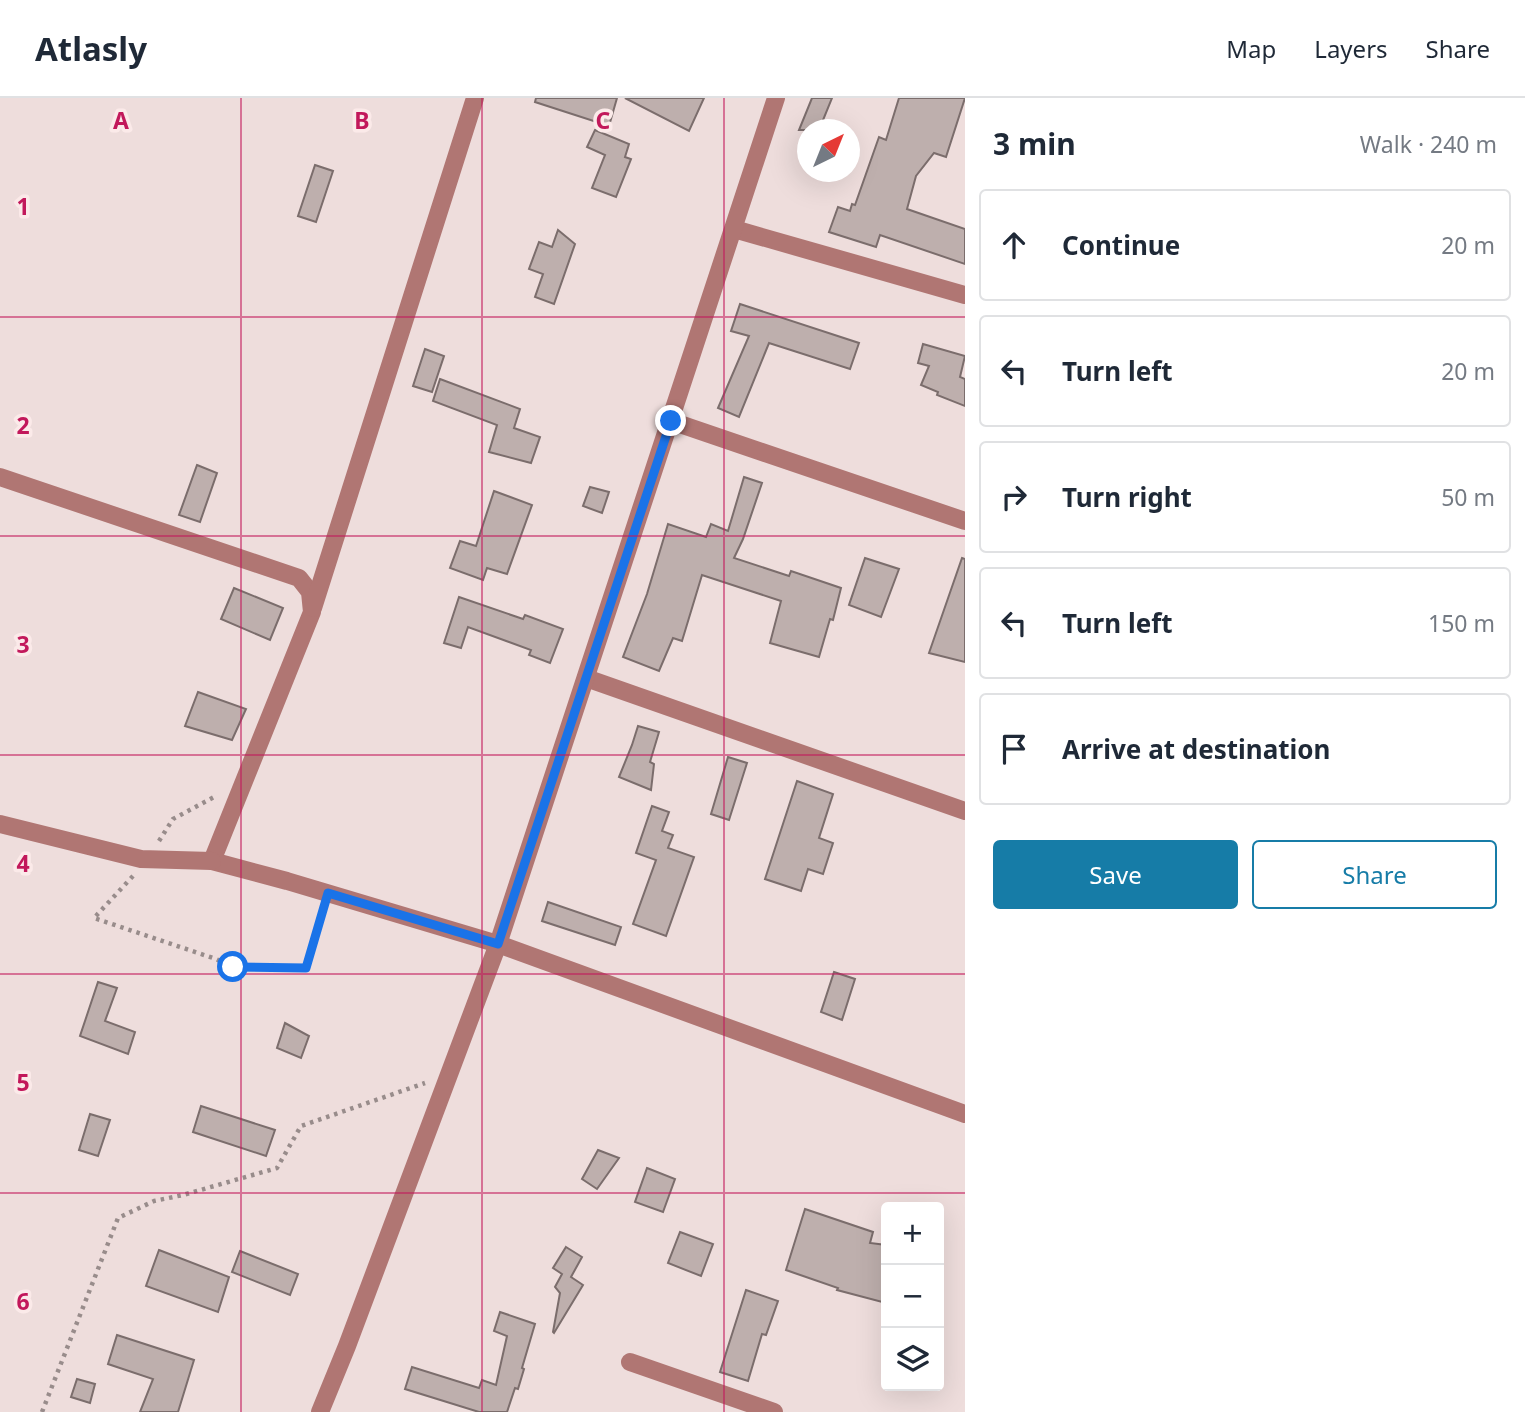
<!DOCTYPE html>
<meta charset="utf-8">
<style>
:root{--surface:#fff;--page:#f6f6f7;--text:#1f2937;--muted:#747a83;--line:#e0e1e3;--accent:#167ca7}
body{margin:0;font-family:"Noto Sans",sans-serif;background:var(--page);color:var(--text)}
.controls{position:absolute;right:21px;bottom:21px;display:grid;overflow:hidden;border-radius:7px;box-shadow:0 7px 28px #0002}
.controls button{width:63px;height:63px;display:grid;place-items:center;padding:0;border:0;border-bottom:2px solid var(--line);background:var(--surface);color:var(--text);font:35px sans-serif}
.compass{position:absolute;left:797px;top:21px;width:63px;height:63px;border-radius:50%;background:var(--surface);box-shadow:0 7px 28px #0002;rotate:43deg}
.stop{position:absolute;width:21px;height:21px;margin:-16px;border:5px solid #1a73e8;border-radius:50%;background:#fff}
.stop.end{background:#1a73e8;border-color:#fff;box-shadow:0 2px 7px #0008}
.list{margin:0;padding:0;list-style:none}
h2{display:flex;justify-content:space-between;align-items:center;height:91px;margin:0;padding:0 28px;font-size:30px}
h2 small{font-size:23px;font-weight:400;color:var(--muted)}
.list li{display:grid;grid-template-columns:46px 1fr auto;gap:21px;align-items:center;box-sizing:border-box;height:112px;margin:0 14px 14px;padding:0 14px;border:2px solid var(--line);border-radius:7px}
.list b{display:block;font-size:26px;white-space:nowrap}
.list em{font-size:23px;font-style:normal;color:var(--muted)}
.actions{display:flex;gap:14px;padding:21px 28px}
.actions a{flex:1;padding:16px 0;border:2px solid var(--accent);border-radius:7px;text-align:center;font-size:24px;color:var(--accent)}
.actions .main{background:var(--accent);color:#fff}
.icon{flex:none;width:38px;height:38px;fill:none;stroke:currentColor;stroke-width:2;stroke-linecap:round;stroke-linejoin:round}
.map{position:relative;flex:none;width:965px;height:1314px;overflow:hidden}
header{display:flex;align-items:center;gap:42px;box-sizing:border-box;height:98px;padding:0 35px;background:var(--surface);border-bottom:2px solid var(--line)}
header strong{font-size:33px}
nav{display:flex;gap:38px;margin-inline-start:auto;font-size:24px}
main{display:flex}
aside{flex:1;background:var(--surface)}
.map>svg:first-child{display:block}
.building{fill:#beafad;stroke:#7b6d6c;stroke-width:2}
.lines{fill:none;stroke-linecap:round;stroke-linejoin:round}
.path{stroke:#988c8b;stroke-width:4.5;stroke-dasharray:3.5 5;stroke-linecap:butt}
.minor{stroke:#b07673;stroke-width:18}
.route{stroke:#1a73e8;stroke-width:9}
.grid{fill:none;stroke:#c2185b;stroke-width:2;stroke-opacity:0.55}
.grid-label{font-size:23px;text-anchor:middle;font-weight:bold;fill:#c2185b;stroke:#fbeae9;stroke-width:7;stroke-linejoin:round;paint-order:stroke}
</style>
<header>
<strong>Atlasly</strong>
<nav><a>Map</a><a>Layers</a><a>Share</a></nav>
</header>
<main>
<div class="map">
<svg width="965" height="1314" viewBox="0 0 965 1314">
<rect width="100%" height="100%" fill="#eedddc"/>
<!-- building -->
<g class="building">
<polygon points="536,0 617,0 609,28 535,4"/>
<polygon points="625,0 704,0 689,33"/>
<polygon points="812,0 832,0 819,32 799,32"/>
<polygon points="899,0 965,0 946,59 934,55 916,78 907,111 965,131 965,166 880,137 876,149 829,134 838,109 850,113 852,106 855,107 879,39 886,42"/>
<polygon points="595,32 629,46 625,59 631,61 616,99 592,90 605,57 587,49"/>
<polygon points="315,67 333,73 316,124 298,118"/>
<polygon points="558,132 575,146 554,206 535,199 543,176 529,171 539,144 552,149"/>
<polygon points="740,206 859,245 850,271 769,245 739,319 718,310 749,238 731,233"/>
<polygon points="923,246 965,258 960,279 965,281 965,308 937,297 938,294 921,287 929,268 918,265"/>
<polygon points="425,251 444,258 432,294 413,288"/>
<polygon points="440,281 520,311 514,330 540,339 531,365 489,354 497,327 433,303"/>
<polygon points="197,367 217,375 200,424 179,417"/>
<polygon points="744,379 762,385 743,441 734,460 789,478 791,473 841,490 833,522 830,521 819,559 770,545 781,503 702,477 682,543 673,540 659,573 623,559 647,496 668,426 706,439 711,426 728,433"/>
<polygon points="590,389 609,394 602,415 583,408"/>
<polygon points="494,393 532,407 507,476 487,470 483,482 450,470 460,443 476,448"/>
<polygon points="865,460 899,471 881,519 849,507"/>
<polygon points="962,460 965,461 965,564 929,555"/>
<polygon points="234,490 283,510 270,542 221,521"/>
<polygon points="459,499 523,521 525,517 563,531 550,565 529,557 531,552 468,529 461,550 444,545"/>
<polygon points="198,594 246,611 232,642 185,628"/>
<polygon points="638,628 659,634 650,664 654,666 651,692 619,679 632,647"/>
<polygon points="728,659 747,665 729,722 711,716"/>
<polygon points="797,683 833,696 819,740 833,745 823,776 808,771 801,793 765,781"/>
<polygon points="652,708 669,714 662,733 673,737 668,750 694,759 666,838 633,826 656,762 636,755"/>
<polygon points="548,804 621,829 615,847 542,823"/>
<polygon points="834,874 855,881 842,922 821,914"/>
<polygon points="98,884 117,890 105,923 135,934 128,956 80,938"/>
<polygon points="285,925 309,938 301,960 277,950"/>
<polygon points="201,1008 275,1032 266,1058 193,1034"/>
<polygon points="90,1016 110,1022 98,1058 79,1052"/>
<polygon points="598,1052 619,1060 597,1091 582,1081"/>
<polygon points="647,1070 675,1081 663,1114 635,1104"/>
<polygon points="805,1111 873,1134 870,1145 886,1147 886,1205 837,1192 838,1190 786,1172"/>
<polygon points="680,1134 713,1146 701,1178 668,1165"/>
<polygon points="566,1149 582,1159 571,1179 583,1187 554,1235 553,1234 560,1195 555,1189 562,1176 553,1170"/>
<polygon points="159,1152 229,1179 218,1214 146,1188"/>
<polygon points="240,1153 298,1176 290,1197 232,1174"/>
<polygon points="746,1192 778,1203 766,1237 762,1236 748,1283 720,1274"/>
<polygon points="500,1214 535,1226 522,1270 524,1271 518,1291 515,1290 507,1314 479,1314 405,1291 412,1269 479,1290 482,1282 496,1287 507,1238 494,1233"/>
<polygon points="117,1237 194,1262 178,1314 140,1314 153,1281 108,1266"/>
<polygon points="77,1281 95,1286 90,1305 71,1299"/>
</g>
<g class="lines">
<!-- path -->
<g class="path">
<polyline points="159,743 173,721 216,698"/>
<polyline points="133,778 94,820 216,861 233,869 306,870 323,813"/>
<polyline points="42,1314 118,1120 154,1103 183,1097 277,1070 301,1028 425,985"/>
</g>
<!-- minor -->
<g class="minor">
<polyline points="734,131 965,197"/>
<polyline points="671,323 965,423"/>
<polyline points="0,379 299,480 310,494 312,514 212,763 287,783 498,846 965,1016"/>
<polyline points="313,510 475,0"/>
<polyline points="586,580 965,713"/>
<polyline points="0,726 141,761 212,763"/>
<polyline points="630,1264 774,1314"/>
<polyline points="320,1314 347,1248 498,846 776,0"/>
</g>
</g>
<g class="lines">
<!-- route -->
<polyline class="route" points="233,869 306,870 328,795 498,846 671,323"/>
</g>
<!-- grid -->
<path class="grid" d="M 241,0 L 241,1314M 482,0 L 482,1314M 724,0 L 724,1314M 0,219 L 965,219M 0,438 L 965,438M 0,657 L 965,657M 0,876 L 965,876M 0,1095 L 965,1095"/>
<g class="grid-label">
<text x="121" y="31">A</text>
<text x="362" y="31">B</text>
<text x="603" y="31">C</text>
<text x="23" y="117">1</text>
<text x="23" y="336">2</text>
<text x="23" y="555">3</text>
<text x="23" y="774">4</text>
<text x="23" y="993">5</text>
<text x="23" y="1212">6</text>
</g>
</svg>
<div class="controls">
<button>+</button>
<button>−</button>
<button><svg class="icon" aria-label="layers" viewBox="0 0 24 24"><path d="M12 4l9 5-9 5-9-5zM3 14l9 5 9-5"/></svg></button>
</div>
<svg class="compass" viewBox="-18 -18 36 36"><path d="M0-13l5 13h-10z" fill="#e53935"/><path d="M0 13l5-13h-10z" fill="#747a83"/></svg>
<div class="stop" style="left:233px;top:869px"></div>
<div class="stop end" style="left:671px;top:323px"></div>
</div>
<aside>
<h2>3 min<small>Walk · 240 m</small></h2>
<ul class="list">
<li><svg class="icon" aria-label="ahead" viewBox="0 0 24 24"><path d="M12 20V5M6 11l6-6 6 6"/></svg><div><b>Continue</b></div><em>20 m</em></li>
<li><svg class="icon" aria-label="left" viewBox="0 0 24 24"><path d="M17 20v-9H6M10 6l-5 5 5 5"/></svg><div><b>Turn left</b></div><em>20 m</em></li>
<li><svg class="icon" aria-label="right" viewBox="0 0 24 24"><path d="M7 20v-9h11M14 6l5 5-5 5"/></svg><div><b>Turn right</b></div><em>50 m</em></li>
<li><svg class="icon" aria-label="left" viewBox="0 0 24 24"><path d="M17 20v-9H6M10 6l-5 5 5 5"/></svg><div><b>Turn left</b></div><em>150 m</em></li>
<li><svg class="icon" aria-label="arrive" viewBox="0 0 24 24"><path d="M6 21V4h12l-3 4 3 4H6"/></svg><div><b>Arrive at destination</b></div></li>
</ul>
<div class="actions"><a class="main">Save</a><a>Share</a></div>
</aside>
</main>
